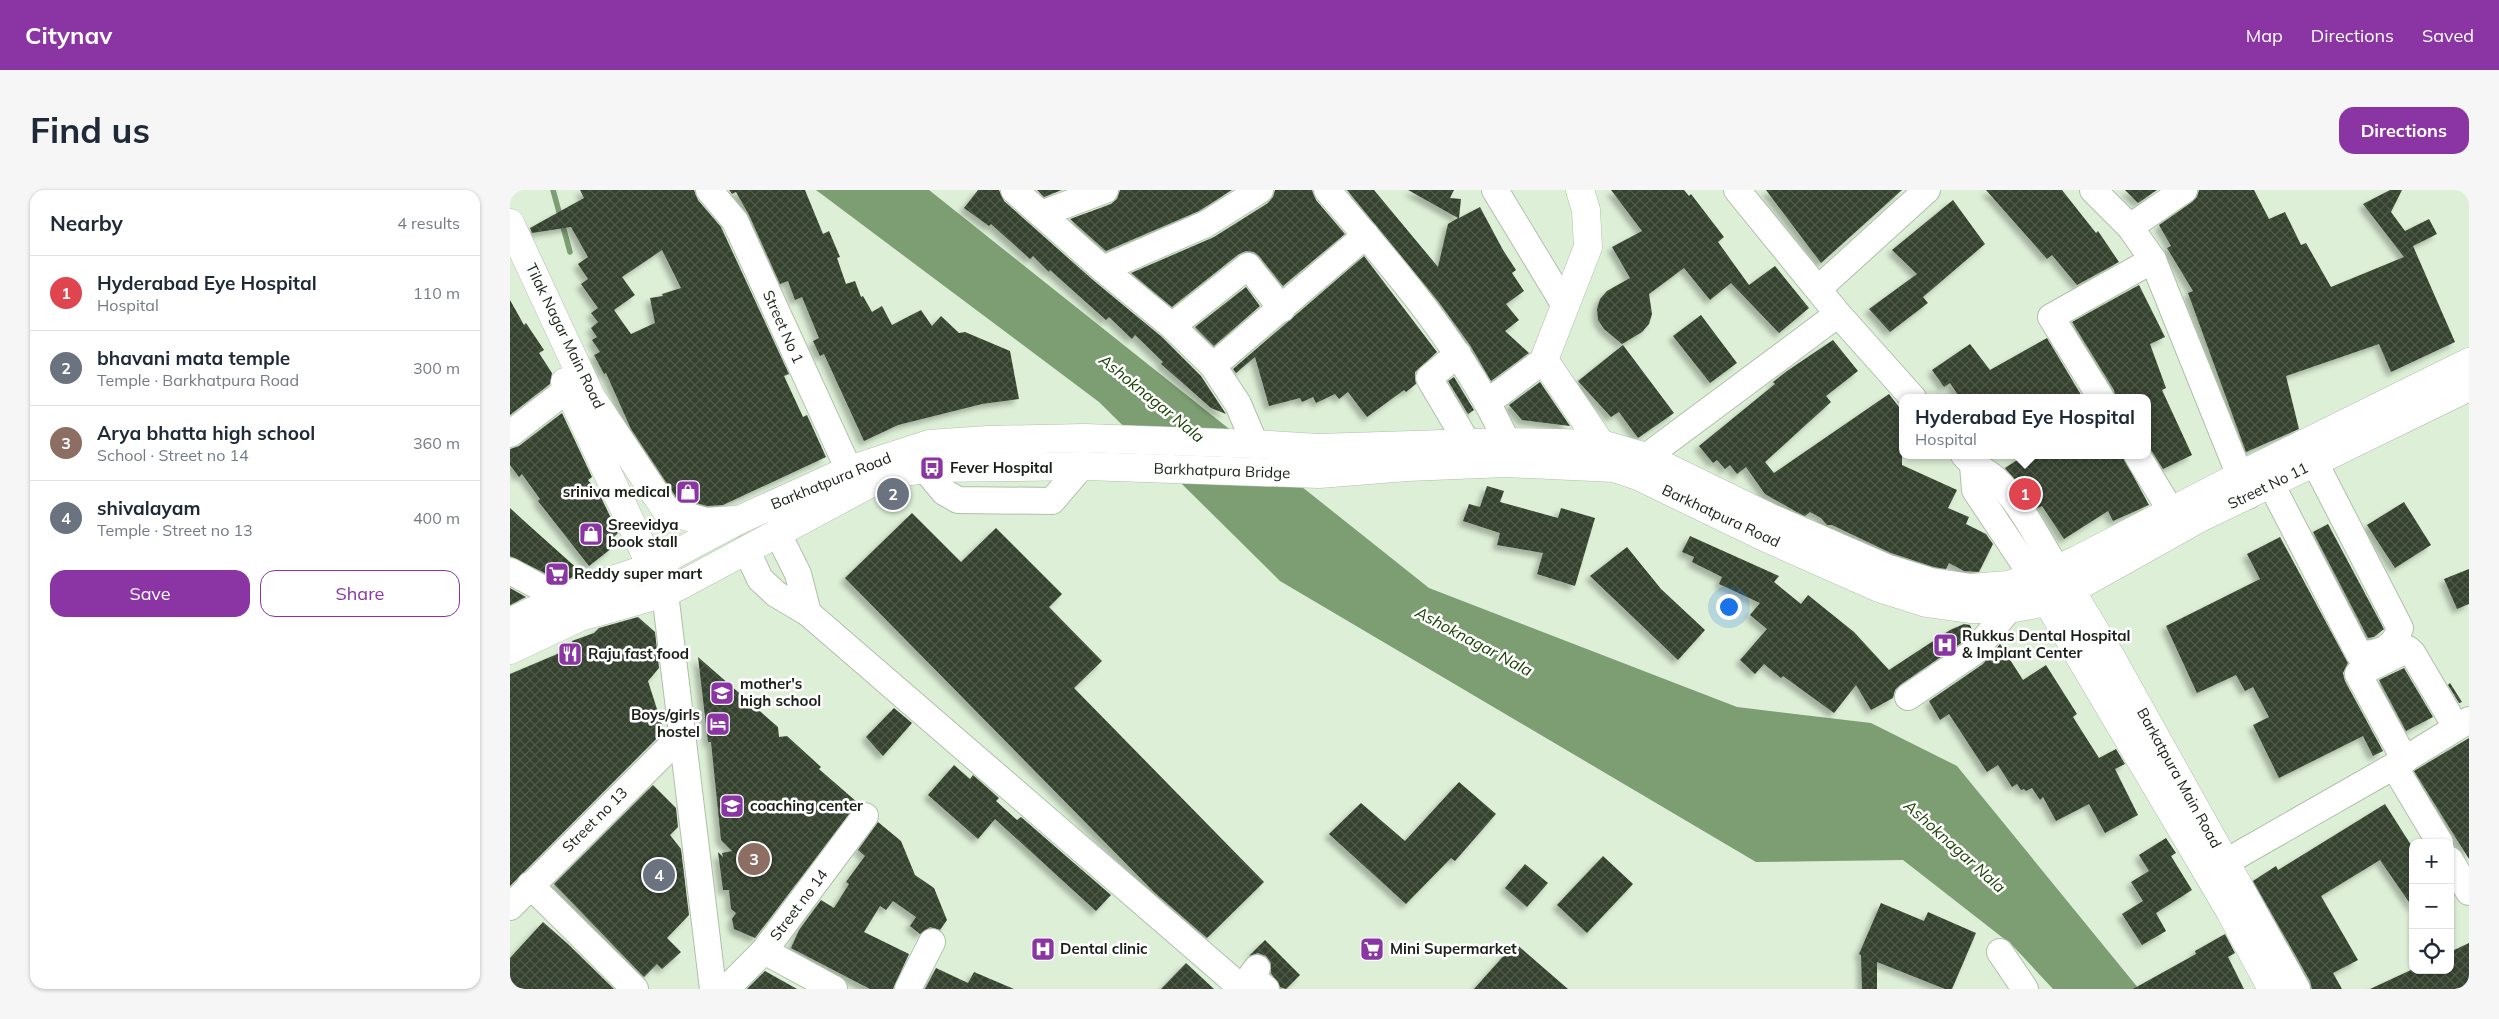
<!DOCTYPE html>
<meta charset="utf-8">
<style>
:root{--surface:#fff;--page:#f6f6f7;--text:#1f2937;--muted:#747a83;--line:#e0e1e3;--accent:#8a35a3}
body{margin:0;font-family:Mulish,sans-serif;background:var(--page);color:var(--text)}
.controls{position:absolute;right:15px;bottom:15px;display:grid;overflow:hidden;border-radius:10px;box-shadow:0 1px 4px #0004}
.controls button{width:45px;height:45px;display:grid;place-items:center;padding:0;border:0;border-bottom:1px solid var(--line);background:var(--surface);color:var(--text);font:25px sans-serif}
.you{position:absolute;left:1218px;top:416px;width:18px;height:18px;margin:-12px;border:4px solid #fff;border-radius:50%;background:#1a73e8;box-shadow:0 0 0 8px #1a73e833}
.badge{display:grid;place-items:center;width:32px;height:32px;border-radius:50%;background:var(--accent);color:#fff;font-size:16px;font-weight:700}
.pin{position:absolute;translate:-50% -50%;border:2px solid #fff;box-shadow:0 1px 5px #0006}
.popup{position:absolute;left:1389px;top:204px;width:252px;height:65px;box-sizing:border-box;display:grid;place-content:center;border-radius:10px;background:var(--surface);filter:drop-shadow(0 1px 4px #0005);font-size:16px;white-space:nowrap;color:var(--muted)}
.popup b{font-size:19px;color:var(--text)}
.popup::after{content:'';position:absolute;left:50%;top:100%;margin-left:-10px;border:10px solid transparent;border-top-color:var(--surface)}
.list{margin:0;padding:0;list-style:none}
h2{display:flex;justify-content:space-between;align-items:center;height:65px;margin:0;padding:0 20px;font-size:21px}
h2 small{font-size:16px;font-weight:400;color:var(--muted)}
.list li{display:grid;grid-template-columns:32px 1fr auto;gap:15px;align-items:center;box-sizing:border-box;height:75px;padding:0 20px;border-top:1px solid var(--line)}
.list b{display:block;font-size:19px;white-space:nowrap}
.list p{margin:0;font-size:16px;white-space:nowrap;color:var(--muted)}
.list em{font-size:16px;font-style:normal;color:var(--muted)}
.actions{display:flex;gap:10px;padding:15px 20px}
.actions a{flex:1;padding:11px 0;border:1px solid var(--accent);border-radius:15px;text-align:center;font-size:18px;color:var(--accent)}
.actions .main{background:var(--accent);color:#fff}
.icon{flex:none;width:28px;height:28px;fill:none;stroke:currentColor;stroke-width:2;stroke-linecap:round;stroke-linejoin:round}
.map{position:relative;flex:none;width:1959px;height:799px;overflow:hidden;border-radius:15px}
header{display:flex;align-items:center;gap:30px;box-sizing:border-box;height:70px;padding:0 25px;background:var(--accent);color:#fff}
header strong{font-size:24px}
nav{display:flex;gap:28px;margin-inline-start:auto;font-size:18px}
.intro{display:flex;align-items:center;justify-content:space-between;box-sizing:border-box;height:120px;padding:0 30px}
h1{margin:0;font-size:35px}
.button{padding:12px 22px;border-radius:15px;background:var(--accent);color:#fff;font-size:18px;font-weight:700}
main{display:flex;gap:30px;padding:0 30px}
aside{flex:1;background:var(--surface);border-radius:15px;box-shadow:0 1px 4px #0004}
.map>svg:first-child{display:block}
.water{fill:#7d9e72}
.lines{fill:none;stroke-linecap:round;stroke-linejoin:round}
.stream{stroke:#7d9e72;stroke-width:5.5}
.building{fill:url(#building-cross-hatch);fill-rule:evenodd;filter:url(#shadow)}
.minor-casing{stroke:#afc0a9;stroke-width:28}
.major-casing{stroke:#afc0a9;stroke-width:29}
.minor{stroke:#fff;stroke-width:26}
.major{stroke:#fff;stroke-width:28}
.labels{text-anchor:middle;stroke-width:5;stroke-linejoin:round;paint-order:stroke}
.street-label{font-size:15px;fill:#1a2018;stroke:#fff}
.poi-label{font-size:15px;font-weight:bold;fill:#1a2018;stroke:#fff;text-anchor:start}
.water-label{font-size:16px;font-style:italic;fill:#174200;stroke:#fff}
</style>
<header>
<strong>Citynav</strong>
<nav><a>Map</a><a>Directions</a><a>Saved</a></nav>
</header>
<div class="intro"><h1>Find us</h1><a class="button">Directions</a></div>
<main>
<aside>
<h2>Nearby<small>4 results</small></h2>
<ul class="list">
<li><span class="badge" style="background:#e0444e">1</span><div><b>Hyderabad Eye Hospital</b><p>Hospital</p></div><em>110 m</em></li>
<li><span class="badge" style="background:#6b7280">2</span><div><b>bhavani mata temple</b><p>Temple · Barkhatpura Road</p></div><em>300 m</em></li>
<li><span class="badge" style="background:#8d6e63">3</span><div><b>Arya bhatta high school</b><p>School · Street no 14</p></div><em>360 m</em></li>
<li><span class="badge" style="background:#6b7280">4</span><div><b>shivalayam</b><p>Temple · Street no 13</p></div><em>400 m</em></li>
</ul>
<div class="actions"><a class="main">Save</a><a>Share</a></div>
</aside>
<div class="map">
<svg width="1959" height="799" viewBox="0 0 1959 799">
<defs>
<pattern id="building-cross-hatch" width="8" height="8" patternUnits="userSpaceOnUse" patternTransform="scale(1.25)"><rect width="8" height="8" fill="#34422f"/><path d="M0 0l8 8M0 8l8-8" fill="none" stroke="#4f5a4b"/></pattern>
<filter id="shadow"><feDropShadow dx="-4.5" dy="4.5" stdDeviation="2.5" flood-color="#0004"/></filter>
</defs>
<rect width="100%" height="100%" fill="#ddefd7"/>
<!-- water -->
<polygon class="water" points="306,0 419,0 919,398 1227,517 1361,533 1447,576 1629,799 1543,799 1502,755 1393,670 1246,672 770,391 589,212"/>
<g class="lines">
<!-- stream -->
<polyline class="stream" points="43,0 60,62"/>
</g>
<!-- building -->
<g class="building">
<path d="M 70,0 L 184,0 L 188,10 L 211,37 L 279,184 L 274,186 L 293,227 L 297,225 L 316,267 L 213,315 L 197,316 L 166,307 L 121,239 L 96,183 L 94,184 L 84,165 L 90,162 L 82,150 L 87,147 L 81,138 L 88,132 L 81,123 L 88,118 L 71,94 L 78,89 L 68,74 L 78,67 L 61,37 L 22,43 L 20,38 L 74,8 ZM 152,60 L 171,98 L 152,104 L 153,106 L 140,108 L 145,133 L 121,144 L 104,120 L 125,105 L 112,87 Z"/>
<polygon points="219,0 295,0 313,44 319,41 330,67 327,68 336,94 345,91 351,107 353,106 362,122 372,116 382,135 411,120 422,136 431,126 449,143 455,142 500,161 509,209 472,214 388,235 354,251 314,164 310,166 303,151 309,148 292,107 285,110 278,91 270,94 239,25 226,2 222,4"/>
<polygon points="468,0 489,0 494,11 583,90 652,147 691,186 716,224 701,218 651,174 653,172 625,145 622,149 599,127 596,130 540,80 539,82 523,66 520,69 481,34 479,36 454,18"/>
<polygon points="527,0 552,0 534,7"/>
<polygon points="610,0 722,0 689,21 596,61 560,29 601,14 607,9"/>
<polygon points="765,0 802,0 806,10 835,44 773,96 749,66 744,62 736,61 729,64 662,117 621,83 704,47 758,13 763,7"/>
<polygon points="837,0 864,0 928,77 938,34 948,28 898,0 944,0 940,8 951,9 949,28 970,17 993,60 1006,80 1002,83 1014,101 996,114 1009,130 995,141 1019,163 981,191 960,155 928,111"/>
<polygon points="1101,0 1174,0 1179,6 1181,4 1214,47 1208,52 1239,95 1265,76 1299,118 1269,143 1221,93 1200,110 1174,78 1139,104 1142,124 1139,134 1132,142 1112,154 1094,139 1088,130 1087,119 1090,109 1097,101 1120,88 1102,57 1132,41"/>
<polygon points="1256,0 1392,0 1311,73"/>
<polygon points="1476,0 1552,0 1586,43 1588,41 1609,72 1567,95 1542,65 1537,69"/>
<polygon points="1615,0 1647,0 1628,13"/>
<polygon points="1689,0 1744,0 1759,29 1775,22 1791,55 1796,53 1821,97 1894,67 1853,14 1880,0 1892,0 1881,22 1895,41 1919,29 1927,44 1903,56 1945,152 1881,182 1869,154 1776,186 1789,239 1736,262 1678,103 1683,101 1657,58 1661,56 1649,35 1682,12 1687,7"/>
<polygon points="1443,10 1475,54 1413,107 1418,113 1380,142 1359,119 1407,84 1382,60"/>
<polygon points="854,66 927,162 905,182 906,194 896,202 894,200 857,227 838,202 829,209 825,204 806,213 803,207 792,212 790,208 759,216 745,167 726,183 723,179"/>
<polygon points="1629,95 1655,147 1640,154 1656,198 1652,200 1682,265 1653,279 1638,255 1638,208 1606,208 1604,200 1562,132"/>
<polygon points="736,97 750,116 704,156 685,137"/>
<polygon points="0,110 14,135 16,133 34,160 29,163 42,183 40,194 0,225"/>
<polygon points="1191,125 1227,173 1200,193 1163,146"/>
<polygon points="1537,148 1573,208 1450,208 1440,193 1434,197 1422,180 1460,154 1480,180"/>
<polygon points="1323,150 1348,181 1316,206 1321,212 1255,272 1264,283 1379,204 1392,221 1392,275 1447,300 1438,318 1459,327 1456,334 1476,344 1483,354 1469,382 1454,381 1439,373 1436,379 1424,377 1381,363 1322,335 1317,335 1311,328 1300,322 1295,326 1285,321 1255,304 1236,277 1227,284 1220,275 1215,279 1207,270 1203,273 1189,256 1265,194 1263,192 1277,181"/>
<polygon points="1113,155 1164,223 1128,248 1109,222 1101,227 1068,191"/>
<polygon points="944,187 964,220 958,224 938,191"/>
<polygon points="1030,192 1060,236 1012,230 999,215"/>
<polygon points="52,223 82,287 78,290 90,305 108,343 98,353 102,358 79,376 28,311 30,309 12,284 9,287 0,275 0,259 9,256"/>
<polygon points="1515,265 1612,265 1639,315 1603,331 1598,321 1554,349 1532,316 1528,318 1495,278"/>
<polygon points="977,296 994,301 990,312 1048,328 1051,318 1085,328 1065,396 1027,384 1033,363 987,355 990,343 953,331 959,314 970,317"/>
<polygon points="1894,312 1921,355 1885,378 1857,335"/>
<polygon points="0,318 13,330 70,381 61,388 51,391 0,366"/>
<polygon points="402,323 451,372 486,338 552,404 539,417 592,471 564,498 754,692 697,748 644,702 335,388"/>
<polygon points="1818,334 1874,439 1864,447 1858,448 1803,342"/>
<polygon points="1180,346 1269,386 1264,392 1291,414 1298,405 1344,442 1379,480 1440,440 1454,434 1460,435 1462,440 1454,451 1390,495 1385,500 1383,508 1361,520 1346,495 1324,523 1273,486 1271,488 1254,474 1245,484 1230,470 1257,439 1240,425 1250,413 1209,394 1212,387 1182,372 1184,367 1172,362"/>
<polygon points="1770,347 1838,473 1833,483 1835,491 1873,561 1863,566 1853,546 1769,588 1743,535 1759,527 1743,497 1735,501 1726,485 1687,503 1656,436 1750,389 1737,364"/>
<polygon points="1117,357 1151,399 1195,440 1168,470 1080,386"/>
<polygon points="1959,379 1959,414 1947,419 1934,389"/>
<polygon points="0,398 16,407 0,415"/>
<polygon points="128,427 145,442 149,478 138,491 154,541 0,696 0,484 45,465 54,461 53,458 63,455 62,451 84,443 89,438"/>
<polygon points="1490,454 1513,490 1536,475 1567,524 1563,527 1589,568 1606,559 1615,574 1605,579 1628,625 1595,643 1579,614 1546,631 1533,607 1530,610 1522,598 1516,601 1514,599 1511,600 1507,594 1502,597 1488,575 1477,582 1439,524 1430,530 1419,511 1473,474"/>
<polygon points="188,467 268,537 269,547 277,546 311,577 309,579 348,613 245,748 224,739 222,729 226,723 221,719 219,700 213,700 208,662 213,667 212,663 222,661 211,650 201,552 198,552"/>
<polygon points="1894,478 1923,527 1896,541 1869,490"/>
<polygon points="1940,493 1952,512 1949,513 1938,495"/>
<polygon points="384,518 402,533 373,566 356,547"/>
<polygon points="1959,548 1959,669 1904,581"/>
<polygon points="444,575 460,589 463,585 489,608 486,611 507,630 511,627 601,705 586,721 485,629 468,649 418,605"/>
<polygon points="949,592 986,624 945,671 941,668 896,714 819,644 851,613 895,651"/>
<polygon points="143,595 166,618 168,637 160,645 171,659 179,725 157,748 171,762 152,779 147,774 134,787 44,694"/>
<polygon points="1875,614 1903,658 1903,718 1870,670 1811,706 1848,770 1823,783 1832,799 1802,799 1800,791 1743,691 1766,676 1768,680"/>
<polygon points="368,632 391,651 405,685 424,698 437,730 430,740 420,737 410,744 400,736 406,727 383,711 376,720 370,716 354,742 399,764 383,799 360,799 281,758 289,740 311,710 324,718 339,694 336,692 355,666 348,660"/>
<polygon points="1656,648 1666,663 1661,666 1682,700 1646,723 1656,741 1632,755 1612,724 1633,711 1621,692 1639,681 1629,665"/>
<polygon points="1093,666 1123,694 1077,743 1047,715"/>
<polygon points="1015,674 1038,693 1017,717 995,698"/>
<polygon points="1371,713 1414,731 1418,722 1466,743 1442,799 1435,799 1367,772 1367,799 1352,799 1351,765 1349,764"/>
<polygon points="33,732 58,754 104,799 0,799 0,768"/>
<polygon points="1715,744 1725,763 1718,767 1734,799 1623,799 1686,764 1685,761"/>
<polygon points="755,750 790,785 776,799 770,797 761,783 761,773 756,766 748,763 739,766"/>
<polygon points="1005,753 1058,799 964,799"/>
<polygon points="1959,753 1959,799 1860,799 1901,780 1940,780 1940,762"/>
<polygon points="676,773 704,799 651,799"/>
<polygon points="426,778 458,793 464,782 504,799 415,799"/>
<polygon points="255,781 287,799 237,799"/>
</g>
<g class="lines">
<!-- minor casing -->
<g class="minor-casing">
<g id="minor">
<polyline points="199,0 225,31 339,280"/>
<polyline points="504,0 593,79 662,136 703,176 728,214 745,254"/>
<path d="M 817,0 C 885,79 953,157 997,252"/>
<polyline points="985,0 1054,114"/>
<polyline points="1227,0 1328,124 1403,208"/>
<polyline points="1583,0 1620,37 1643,70 1738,306"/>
<polyline points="531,24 595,0"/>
<polyline points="1620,37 1674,0"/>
<polyline points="593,79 696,34 750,0"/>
<polyline points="1308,99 1417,0"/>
<polyline points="662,136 738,76 772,119"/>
<polyline points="948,164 919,188 958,254"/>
<polyline points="703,176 856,45"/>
<polyline points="1591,208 1541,127 1643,70"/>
<polyline points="978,212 1034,170"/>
<polyline points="0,244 58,199"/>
<path d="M 1454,265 C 1463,276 1475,280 1485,289 C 1511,312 1528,350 1547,379"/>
<polyline points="1627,265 1661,321"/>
<polyline points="1136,267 1328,124"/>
<polyline points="1463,275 1465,300 1523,387"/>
<polyline points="415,279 434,302 448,310 542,311 571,277"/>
<path d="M 1761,294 L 1849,464 C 1869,464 1884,459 1890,438 L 1805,273"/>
<polyline points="267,342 288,384 298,423"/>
<polyline points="236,359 250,389 266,404 298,423 733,799"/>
<polyline points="0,381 50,408"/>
<polyline points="155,403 203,799"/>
<polyline points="1398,507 1464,462 1499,419"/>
<polyline points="1895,570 1848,484 1898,459 1903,464 1946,537"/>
<polyline points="1884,576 1930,653"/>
<polyline points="1940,670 1959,702"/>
<polyline points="1716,672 1884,576 1959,530"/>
<polyline points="20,695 125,799"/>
<polyline points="0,717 172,545"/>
<polyline points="254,761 324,799"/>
<polyline points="1490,762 1515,799"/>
<polyline points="747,778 741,786 756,799"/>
<polyline points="216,799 254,761 355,626"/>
<polyline points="398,799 422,752"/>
</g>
</g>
<!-- major casing -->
<g class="major-casing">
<g id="major">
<polyline points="1070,0 1076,20 1078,57 1034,170 1091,254"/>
<polyline points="0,33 81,207 156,320 195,332 225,330"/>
<polyline points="55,192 149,393"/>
<polyline points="1551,384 1602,469 1786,799"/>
<polyline points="1528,396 1720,721 1762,799"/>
<polyline points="0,432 50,408 141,377 229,330 339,280 419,254 478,250 574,248 745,254 808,258 997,252 1091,254 1136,267 1261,328 1376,378 1421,392 1461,398 1498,395 1547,379 1567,370 1731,285 1959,172"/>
<polyline points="0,460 70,427 155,403 173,394 376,285 422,278 576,276 809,284 897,277 996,273 1104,278 1128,286 1252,346 1369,398 1416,413 1460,419 1499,419 1537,412 1561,400 1688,329 1959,197"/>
</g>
</g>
<!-- minor -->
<use href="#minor" class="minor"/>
<!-- major -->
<use href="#major" class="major"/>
</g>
<!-- icons -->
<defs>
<g id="bus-square" transform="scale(1.25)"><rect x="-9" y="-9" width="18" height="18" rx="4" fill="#8a35a3" stroke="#fff"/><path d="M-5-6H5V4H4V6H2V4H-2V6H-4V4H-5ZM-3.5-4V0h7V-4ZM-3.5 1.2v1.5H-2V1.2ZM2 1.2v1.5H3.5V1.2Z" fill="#fff"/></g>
<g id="shop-square" transform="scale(1.25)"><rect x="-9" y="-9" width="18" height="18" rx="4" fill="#8a35a3" stroke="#fff"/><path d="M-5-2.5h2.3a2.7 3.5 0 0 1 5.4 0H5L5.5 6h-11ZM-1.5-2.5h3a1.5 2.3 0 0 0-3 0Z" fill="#fff"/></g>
<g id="supermarket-square" transform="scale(1.25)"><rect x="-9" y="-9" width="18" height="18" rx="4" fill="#8a35a3" stroke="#fff"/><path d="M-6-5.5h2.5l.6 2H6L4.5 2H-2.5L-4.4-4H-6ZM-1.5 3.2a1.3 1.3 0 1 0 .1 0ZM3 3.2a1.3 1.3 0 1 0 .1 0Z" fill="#fff"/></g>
<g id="hospital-square" transform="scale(1.25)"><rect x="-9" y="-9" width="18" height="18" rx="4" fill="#8a35a3" stroke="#fff"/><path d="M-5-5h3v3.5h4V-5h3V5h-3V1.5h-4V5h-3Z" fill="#fff"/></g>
<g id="restaurant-square" transform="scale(1.25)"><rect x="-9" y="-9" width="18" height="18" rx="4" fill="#8a35a3" stroke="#fff"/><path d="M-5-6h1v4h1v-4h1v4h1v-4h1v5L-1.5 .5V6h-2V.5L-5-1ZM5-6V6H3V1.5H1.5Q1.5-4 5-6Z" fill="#fff"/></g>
<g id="school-square" transform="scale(1.25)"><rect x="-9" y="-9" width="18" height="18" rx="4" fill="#8a35a3" stroke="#fff"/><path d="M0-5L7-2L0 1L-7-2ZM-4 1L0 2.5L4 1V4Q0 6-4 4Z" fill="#fff"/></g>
<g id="hotel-square" transform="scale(1.25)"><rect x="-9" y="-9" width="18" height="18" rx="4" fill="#8a35a3" stroke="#fff"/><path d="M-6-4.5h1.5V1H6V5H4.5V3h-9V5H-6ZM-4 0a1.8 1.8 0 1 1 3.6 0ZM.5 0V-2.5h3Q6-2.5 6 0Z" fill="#fff"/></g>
<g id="university-square" transform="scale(1.25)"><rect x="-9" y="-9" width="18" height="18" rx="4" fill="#8a35a3" stroke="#fff"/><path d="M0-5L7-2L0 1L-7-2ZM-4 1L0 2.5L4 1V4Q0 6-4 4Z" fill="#fff"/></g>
</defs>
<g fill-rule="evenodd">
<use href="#bus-square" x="422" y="278"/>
<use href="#shop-square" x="178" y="302"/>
<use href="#shop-square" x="81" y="344"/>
<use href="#supermarket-square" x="47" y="384"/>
<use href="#hospital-square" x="1435" y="455"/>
<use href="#restaurant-square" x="60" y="464"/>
<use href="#school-square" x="212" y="503"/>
<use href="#hotel-square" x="208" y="534"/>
<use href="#university-square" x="222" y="616"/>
<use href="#hospital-square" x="533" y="759"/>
<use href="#supermarket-square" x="862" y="759"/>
</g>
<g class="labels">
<!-- street labels -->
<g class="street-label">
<text transform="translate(273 137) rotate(66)" y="5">Street No 1</text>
<text transform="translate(55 146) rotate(64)" y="5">Tilak Nagar Main Road</text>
<text transform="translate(712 281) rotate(2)" y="5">Barkhatpura Bridge</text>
<text transform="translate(321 291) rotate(-22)" y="5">Barkhatpura Road</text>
<text transform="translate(1758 296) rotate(-26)" y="5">Street No 11</text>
<text transform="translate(1211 326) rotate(25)" y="5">Barkhatpura Road</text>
<text transform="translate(1669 588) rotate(61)" y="5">Barkatpura Main Road</text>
<text transform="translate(85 630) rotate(-45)" y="5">Street no 13</text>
<text transform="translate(289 715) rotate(-53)" y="5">Street no 14</text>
</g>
<!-- poi labels -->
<g class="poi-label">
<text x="440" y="283">Fever Hospital</text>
<text x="160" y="307" text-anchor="end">sriniva medical</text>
<text x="98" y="340">Sreevidya<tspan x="98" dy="17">book stall</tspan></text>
<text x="64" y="389">Reddy super mart</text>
<text x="1452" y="451">Rukkus Dental Hospital<tspan x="1452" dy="17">&amp; Implant Center</tspan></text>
<text x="78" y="469">Raju fast food</text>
<text x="230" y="499">mother's<tspan x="230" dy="17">high school</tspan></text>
<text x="190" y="530" text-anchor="end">Boys/girls<tspan x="190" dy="17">hostel</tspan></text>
<text x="240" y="621">coaching center</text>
<text x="550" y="764">Dental clinic</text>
<text x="880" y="764">Mini Supermarket</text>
</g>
<!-- water labels -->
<g class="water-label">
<text transform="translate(642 208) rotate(39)" y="6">Ashoknagar Nala</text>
<text transform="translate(964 451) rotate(28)" y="6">Ashoknagar Nala</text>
<text transform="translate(1445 656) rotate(42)" y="6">Ashoknagar Nala</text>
</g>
</g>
</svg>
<div class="controls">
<button>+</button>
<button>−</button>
<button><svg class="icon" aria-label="locate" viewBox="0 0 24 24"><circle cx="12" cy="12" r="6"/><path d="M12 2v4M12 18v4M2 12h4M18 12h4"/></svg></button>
</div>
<div class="you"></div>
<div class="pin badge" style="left:1515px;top:304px;background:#e0444e">1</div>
<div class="popup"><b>Hyderabad Eye Hospital</b>Hospital</div>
<div class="pin badge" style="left:383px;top:304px;background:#6b7280">2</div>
<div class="pin badge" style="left:244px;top:669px;background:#8d6e63">3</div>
<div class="pin badge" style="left:149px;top:685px;background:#6b7280">4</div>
</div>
</main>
